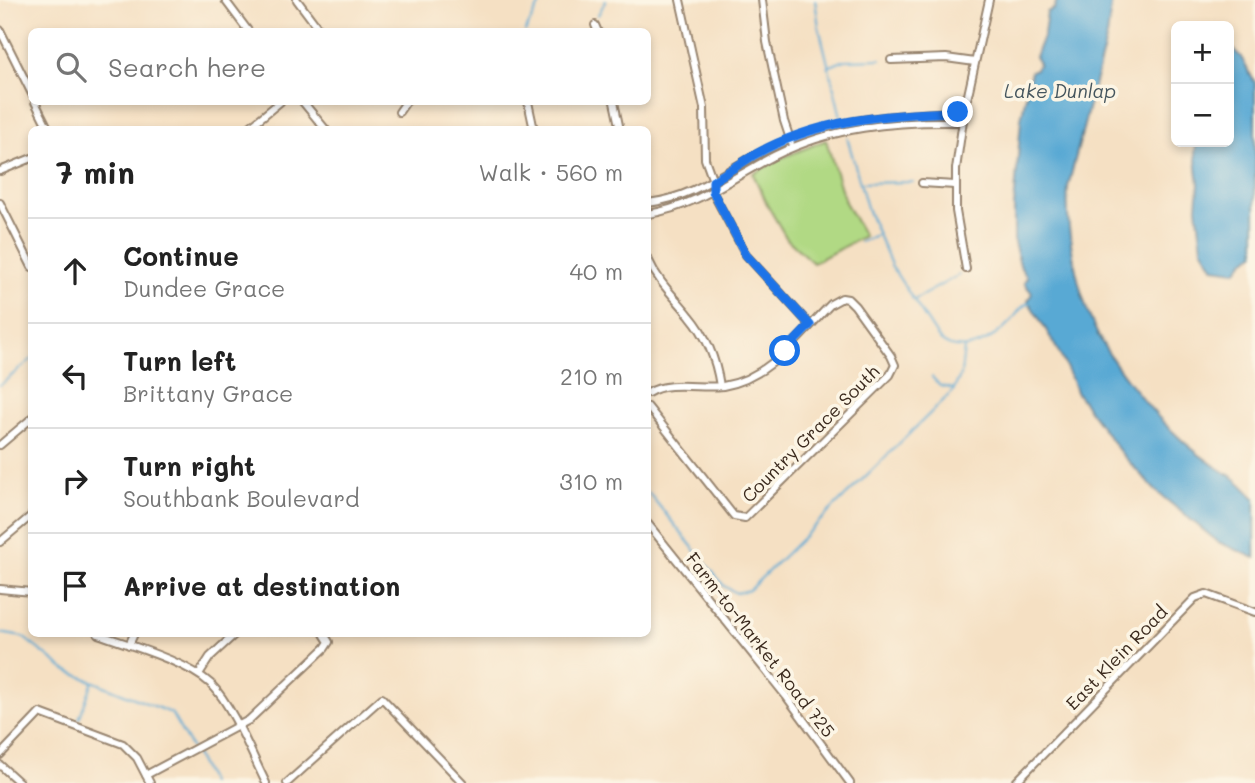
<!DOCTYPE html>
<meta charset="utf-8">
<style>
:root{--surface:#fff;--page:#f2f2f2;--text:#222;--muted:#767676;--line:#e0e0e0}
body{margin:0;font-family:Mali,sans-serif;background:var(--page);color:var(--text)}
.controls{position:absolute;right:21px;top:21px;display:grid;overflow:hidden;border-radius:10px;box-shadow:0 4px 10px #0003}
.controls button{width:63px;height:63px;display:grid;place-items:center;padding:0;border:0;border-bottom:2px solid var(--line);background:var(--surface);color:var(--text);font:35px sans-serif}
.stop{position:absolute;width:21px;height:21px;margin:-16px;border:5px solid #1a73e8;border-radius:50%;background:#fff}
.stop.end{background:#1a73e8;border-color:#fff;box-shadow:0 2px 7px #0008}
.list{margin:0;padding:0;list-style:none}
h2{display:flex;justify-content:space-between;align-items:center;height:91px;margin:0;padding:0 28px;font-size:30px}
h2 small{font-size:23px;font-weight:400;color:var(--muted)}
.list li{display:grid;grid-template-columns:46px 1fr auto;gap:21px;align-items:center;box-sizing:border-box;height:105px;padding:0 28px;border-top:2px solid var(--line)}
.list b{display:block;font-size:26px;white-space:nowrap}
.list p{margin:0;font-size:23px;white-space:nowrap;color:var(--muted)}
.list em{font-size:23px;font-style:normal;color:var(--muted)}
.icon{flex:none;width:38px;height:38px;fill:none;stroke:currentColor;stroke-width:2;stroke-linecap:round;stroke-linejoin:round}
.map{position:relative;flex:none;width:1255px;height:783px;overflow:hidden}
.search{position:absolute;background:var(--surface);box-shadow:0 4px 10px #0003;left:28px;top:28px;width:623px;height:77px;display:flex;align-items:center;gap:18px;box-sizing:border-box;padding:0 24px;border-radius:10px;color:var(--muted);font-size:26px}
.panel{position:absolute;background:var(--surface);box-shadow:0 4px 10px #0003;left:28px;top:126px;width:623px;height:511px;border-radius:10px}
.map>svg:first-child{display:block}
.green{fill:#b1d984;stroke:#768251;stroke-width:2}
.water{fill:#59a9d4;stroke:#4a6a79;stroke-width:2}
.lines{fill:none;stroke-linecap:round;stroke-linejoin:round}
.stream{stroke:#59a9d4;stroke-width:2}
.minor-casing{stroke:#988570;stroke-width:10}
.minor{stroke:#fff;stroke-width:6}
.route{stroke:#1a73e8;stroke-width:9}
.labels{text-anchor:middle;stroke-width:7;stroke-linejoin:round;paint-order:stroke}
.street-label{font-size:18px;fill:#3b2a1e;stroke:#fcf5e5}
.water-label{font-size:19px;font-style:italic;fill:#46565e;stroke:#fcf5e5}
</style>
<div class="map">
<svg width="1255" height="783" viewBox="0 0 1255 783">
<rect width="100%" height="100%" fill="#fcf5e5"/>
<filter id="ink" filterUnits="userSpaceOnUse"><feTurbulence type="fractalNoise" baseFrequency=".0143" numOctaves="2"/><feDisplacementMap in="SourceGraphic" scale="14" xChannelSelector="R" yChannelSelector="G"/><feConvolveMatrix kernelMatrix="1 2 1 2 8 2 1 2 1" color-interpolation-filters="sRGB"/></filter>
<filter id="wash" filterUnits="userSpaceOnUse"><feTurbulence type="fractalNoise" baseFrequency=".00686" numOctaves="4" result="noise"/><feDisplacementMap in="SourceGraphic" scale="28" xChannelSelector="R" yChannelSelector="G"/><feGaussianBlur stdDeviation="1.57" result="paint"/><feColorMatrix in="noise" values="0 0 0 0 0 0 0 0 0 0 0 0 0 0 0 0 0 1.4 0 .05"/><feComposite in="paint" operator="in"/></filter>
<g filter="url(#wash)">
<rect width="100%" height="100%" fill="#f5e0c3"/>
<!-- green -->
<polygon class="green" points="826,140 845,202 864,236 813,263 787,239 769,208 753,174 779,159"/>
<!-- water -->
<g class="water">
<path d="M 1057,0 L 1112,0 L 1107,36 L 1068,187 C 1065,229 1078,296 1097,333 C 1111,362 1145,404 1168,427 C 1187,446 1208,463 1231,476 C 1240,481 1247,491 1255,498 L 1255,558 L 1218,542 L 1156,491 L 1121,453 L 1076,392 C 1067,362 1045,327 1028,301 L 1032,293 L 1024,283 L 1027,277 L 1021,268 L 1014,243 L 1014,207 L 1021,119 L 1031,71 L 1036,69 L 1039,63 L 1035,57 L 1044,34 L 1047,12 L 1054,9 Z"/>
<polygon points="1229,45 1241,57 1255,83 1255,254 1244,261 1236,271 1214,268 1202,248 1197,207 1199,184 1195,151 1197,142 1229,142"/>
</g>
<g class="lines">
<!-- stream -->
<g class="stream">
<polyline points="815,0 819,27 841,117"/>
<polyline points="598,15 606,0"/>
<polyline points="525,32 542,0"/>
<polyline points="828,67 845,60 881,59"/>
<path d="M 847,137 L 868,211 L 892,267 L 939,339 C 961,359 994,340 1011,321 C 1018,314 1020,306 1030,302"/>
<polyline points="859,183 913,182"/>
<polyline points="860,242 878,234"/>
<polyline points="914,300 959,275"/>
<polyline points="932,377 940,386 954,389"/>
<polyline points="0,385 32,359"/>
<polyline points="648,492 724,586 736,593 749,590 953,391 961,374 964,348"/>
<polyline points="699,581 705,577 713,576"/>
<polyline points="0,633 23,637 65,670 171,713 192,749"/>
<polyline points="79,719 93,681"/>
<polyline points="195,753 210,783"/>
</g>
</g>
</g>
<g filter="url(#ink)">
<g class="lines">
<!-- minor casing -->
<g class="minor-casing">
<g id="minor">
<polyline points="225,0 249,32"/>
<polyline points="297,0 321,32"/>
<polyline points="680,0 704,108 705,159 713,181 713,193 746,255 810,325"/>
<polyline points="762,0 767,42 784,121 791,142"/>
<polyline points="595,25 598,32"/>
<polyline points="0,30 32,94"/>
<polyline points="891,60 946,58 975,62"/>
<polyline points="35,102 49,130"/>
<polyline points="303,102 326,130"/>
<polyline points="528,102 534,130"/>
<polyline points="614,102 620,130"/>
<polyline points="399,112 406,102"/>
<polyline points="246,130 280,102"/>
<polyline points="0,171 32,158"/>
<polyline points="922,183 955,185"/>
<polyline points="0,203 32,267"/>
<path d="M 648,203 C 699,197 729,166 774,146 C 836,118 891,115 958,112 L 963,115 L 957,122 C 893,121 832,127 774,156 C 731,178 696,207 648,214"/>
<path d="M 648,259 C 658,282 674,296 690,316 C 707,336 716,360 720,386"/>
<polyline points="966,269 956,211 956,169 964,113 989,0"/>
<path d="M 648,393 C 669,380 699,389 723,386 C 769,379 800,335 831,304 L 842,298 L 848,299 L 855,306 L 891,356 L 895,365 L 890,375 L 745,518 L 734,516 L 648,407"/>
<polyline points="0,445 32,418"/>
<polyline points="648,524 786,696 850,783"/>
<polyline points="0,542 32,515"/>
<polyline points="0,589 32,592"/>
<path d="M 98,634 C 131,646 186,661 211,684 C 232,705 252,755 266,783"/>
<polyline points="129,645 134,634"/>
<polyline points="199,674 210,657 235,634"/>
<polyline points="0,755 40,713 123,744 137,758 150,783"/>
<polyline points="0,765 20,783"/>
<polyline points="146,775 249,720 325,648 329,642 324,634"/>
<polyline points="287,783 382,698 463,783"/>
<polyline points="1015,783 1195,598 1206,594 1255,612"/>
</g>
</g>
<!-- minor -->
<use href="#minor" class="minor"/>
</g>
</g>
<g class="lines" filter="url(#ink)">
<!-- route -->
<path class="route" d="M 785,351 L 810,325 L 746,255 L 713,192 L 713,181 C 726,173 740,164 754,155 C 817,119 887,114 958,112"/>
</g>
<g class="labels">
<!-- street labels -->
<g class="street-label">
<text transform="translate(811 434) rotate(-45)" y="6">Country Grace South</text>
<text transform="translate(760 645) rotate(52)" y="6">Farm-to-Market Road 725</text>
<text transform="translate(1117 658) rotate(-46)" y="6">East Klein Road</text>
</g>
<!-- water labels -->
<g class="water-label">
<text x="1060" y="98">Lake Dunlap</text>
</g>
</g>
</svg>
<div class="controls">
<button>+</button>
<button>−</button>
</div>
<div class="stop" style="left:785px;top:351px"></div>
<div class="stop end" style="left:958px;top:112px"></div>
<div class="search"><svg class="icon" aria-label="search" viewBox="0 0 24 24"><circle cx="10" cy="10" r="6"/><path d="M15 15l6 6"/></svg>Search here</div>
<section class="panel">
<h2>7 min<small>Walk · 560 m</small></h2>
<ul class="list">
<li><svg class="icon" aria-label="ahead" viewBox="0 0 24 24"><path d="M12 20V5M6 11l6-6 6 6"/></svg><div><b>Continue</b><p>Dundee Grace</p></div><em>40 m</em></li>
<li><svg class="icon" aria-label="left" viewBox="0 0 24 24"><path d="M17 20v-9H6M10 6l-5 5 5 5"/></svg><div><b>Turn left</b><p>Brittany Grace</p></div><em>210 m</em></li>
<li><svg class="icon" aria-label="right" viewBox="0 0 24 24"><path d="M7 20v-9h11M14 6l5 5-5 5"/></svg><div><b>Turn right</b><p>Southbank Boulevard</p></div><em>310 m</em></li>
<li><svg class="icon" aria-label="arrive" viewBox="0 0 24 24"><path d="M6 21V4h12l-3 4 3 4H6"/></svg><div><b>Arrive at destination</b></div></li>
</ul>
</section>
</div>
